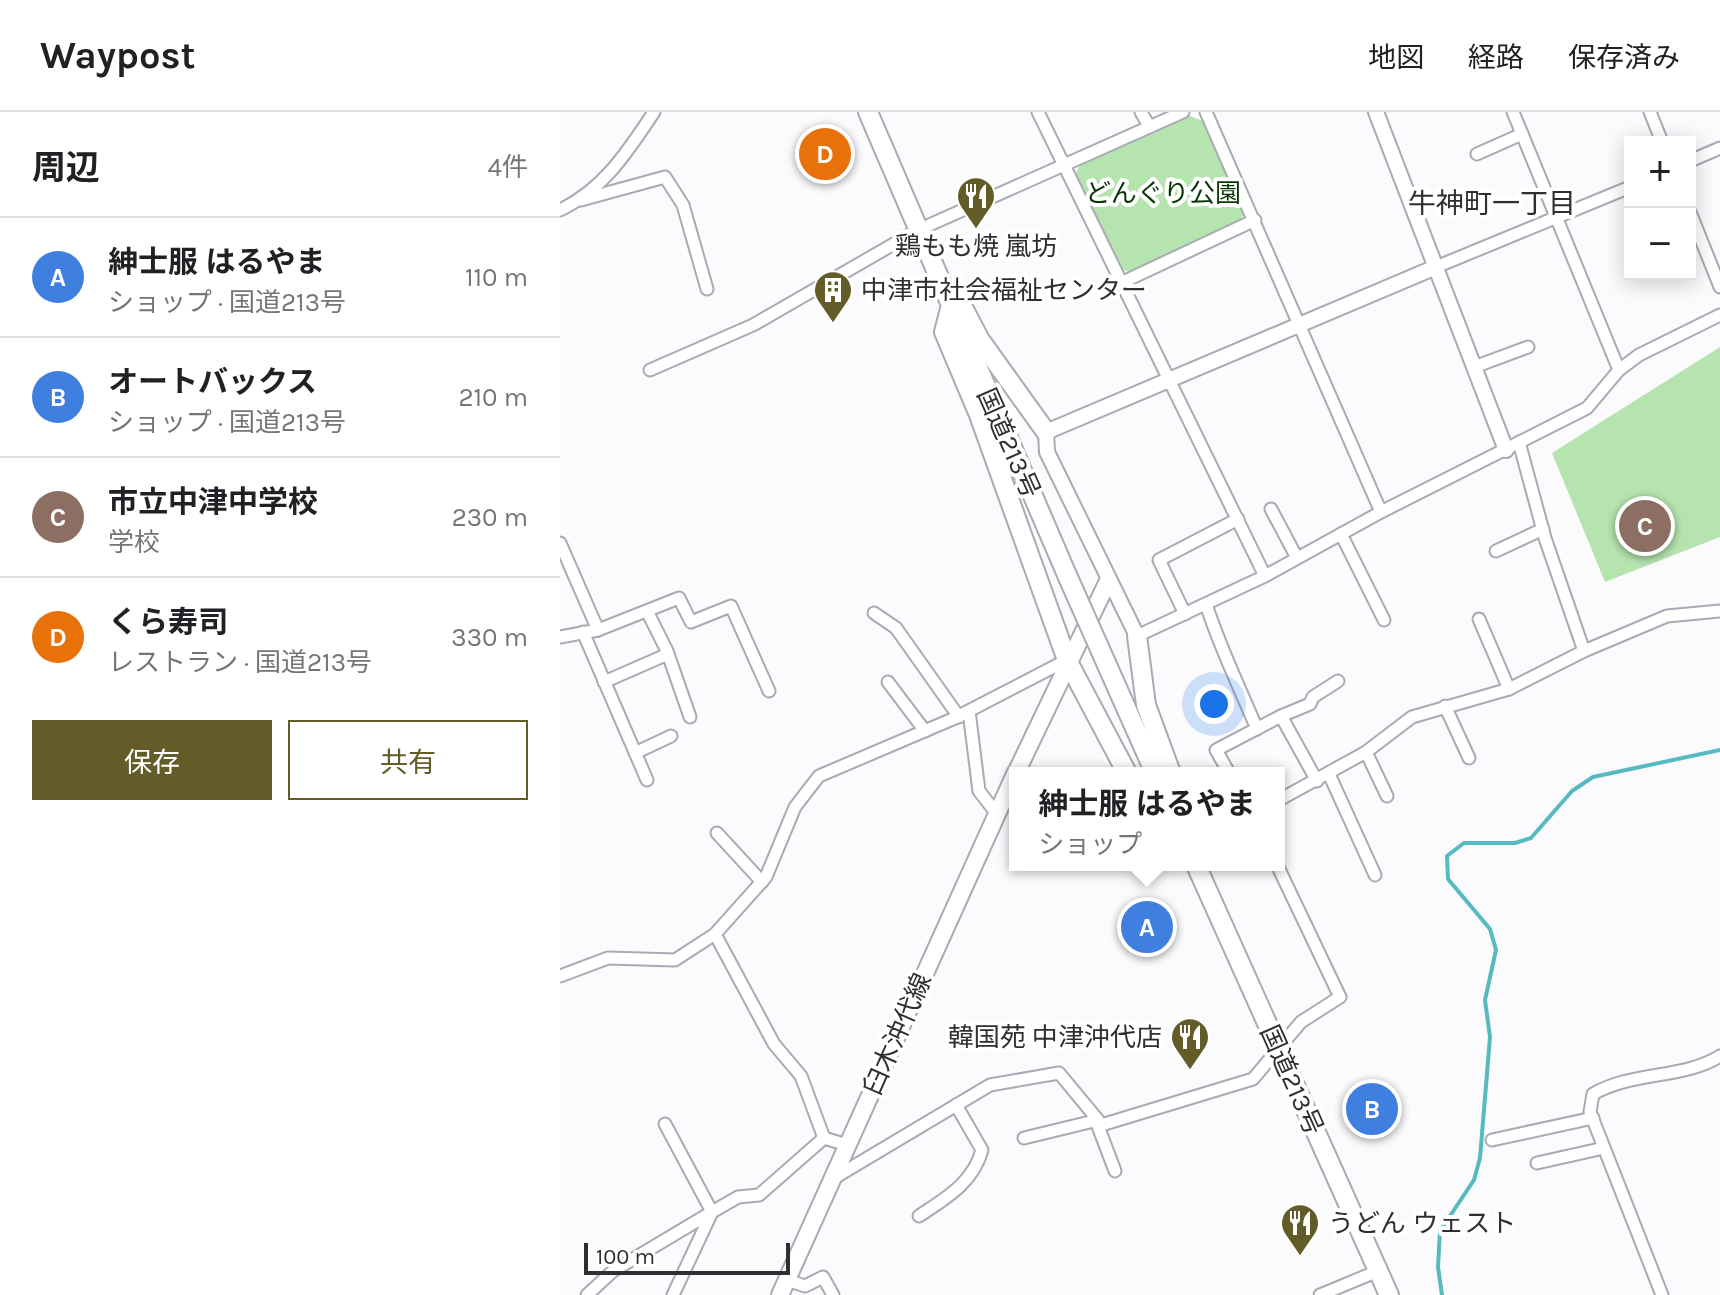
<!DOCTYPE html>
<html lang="ja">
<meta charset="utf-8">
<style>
:root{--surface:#fff;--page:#f2f2f2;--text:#202124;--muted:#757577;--line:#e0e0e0;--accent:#635c28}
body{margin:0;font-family:Karla,"Noto Sans JP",sans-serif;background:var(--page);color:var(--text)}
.controls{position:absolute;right:24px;top:24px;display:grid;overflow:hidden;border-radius:0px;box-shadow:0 4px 20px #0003}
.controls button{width:72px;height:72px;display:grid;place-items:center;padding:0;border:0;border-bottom:2px solid var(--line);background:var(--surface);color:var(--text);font:40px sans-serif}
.scale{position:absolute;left:24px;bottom:20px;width:206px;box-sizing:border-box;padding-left:8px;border:4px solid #2e2e33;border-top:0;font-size:22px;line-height:28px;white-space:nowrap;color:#2e2e33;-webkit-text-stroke:6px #fff;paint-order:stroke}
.you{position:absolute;left:654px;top:592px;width:28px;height:28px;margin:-20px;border:6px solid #fff;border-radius:50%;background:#1a73e8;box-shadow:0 0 0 12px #1a73e833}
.badge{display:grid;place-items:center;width:52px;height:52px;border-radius:50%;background:var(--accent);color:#fff;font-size:26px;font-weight:700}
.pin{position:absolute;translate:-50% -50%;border:4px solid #fff;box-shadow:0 2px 8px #0006}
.popup{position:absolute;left:449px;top:655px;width:276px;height:104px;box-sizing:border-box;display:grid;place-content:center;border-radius:0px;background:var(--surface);filter:drop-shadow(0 2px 6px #0005);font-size:26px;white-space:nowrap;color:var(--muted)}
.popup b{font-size:30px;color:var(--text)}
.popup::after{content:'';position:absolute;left:50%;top:100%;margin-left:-16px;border:16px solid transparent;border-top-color:var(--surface)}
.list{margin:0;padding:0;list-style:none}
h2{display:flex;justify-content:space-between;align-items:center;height:104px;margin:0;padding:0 32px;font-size:34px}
h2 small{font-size:26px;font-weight:400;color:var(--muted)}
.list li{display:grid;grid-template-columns:52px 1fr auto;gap:24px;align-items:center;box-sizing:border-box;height:120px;padding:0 32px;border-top:2px solid var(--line)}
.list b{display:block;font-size:30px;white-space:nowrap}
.list p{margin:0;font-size:26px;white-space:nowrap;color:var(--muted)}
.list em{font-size:26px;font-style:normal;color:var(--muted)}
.actions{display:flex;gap:16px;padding:24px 32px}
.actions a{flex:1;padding:18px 0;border:2px solid var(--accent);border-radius:0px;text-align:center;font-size:28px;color:var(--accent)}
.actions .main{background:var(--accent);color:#fff}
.map{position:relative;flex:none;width:1160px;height:1183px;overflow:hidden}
header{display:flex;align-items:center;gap:48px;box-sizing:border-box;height:112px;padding:0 40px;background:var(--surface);border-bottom:2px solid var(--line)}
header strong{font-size:38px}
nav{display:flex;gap:44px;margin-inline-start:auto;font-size:28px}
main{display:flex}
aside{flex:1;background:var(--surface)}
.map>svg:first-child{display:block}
.green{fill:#b5e4af}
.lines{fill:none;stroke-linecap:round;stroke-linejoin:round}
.stream{stroke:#56bac0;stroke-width:4}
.minor-casing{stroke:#a8aab4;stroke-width:15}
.tertiary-casing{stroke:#a8aab4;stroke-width:18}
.secondary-casing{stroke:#a8aab4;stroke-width:20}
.trunk-casing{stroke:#a8aab4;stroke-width:22}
.minor{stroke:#fff;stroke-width:11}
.tertiary{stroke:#fff;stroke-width:14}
.secondary{stroke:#fff;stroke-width:16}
.trunk{stroke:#fff;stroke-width:18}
.trunk-bridge-casing{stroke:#a8aab4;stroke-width:22;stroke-linecap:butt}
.trunk-bridge{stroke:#fff;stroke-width:18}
.labels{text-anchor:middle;stroke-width:8;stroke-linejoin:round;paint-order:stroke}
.park-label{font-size:26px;fill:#073604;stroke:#fff}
.poi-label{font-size:26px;fill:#2e2e33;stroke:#fff;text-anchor:start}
.street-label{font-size:26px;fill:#2e2e33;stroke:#fff}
.neighbourhood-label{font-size:28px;fill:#2e2e33;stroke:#fff}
</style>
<header>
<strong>Waypost</strong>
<nav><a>地図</a><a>経路</a><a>保存済み</a></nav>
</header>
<main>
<aside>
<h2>周辺<small>4件</small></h2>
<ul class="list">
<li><span class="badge" style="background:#3f7fe0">A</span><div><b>紳士服 はるやま</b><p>ショップ · 国道213号</p></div><em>110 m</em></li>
<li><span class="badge" style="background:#3f7fe0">B</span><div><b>オートバックス</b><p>ショップ · 国道213号</p></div><em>210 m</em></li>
<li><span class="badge" style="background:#8d6e63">C</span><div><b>市立中津中学校</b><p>学校</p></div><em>230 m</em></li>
<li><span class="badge" style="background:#e8710a">D</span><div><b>くら寿司</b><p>レストラン · 国道213号</p></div><em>330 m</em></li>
</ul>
<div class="actions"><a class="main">保存</a><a>共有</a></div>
</aside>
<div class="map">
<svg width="1160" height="1183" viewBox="0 0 1160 1183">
<rect width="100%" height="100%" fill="#fbfbfd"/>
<!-- green -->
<g class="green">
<polygon points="630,4 643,9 685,100 678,112 569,160 558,156 514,64 520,53"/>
<polygon points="1160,235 1160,425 1045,470 992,341"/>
</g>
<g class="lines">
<!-- stream -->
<polyline class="stream" points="882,1183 878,1155 880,1119 914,1068 920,1046 930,925 925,888 936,838 930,817 888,767 887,744 904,731 955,731 971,726 1012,679 1033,665 1160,638"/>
<!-- minor casing -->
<g class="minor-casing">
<g id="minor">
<polyline points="478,0 705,464"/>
<polyline points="581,0 589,14"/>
<polyline points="646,0 821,400"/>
<polyline points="953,0 1059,258"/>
<polyline points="1090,0 1102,30"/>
<polyline points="917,42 962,22"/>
<polyline points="1130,49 1160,36"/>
<polyline points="21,88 105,65 123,93 147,177"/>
<path d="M 0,98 C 44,77 68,39 94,0"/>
<polyline points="1130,100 1160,175"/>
<polyline points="876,155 1070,75"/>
<polyline points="563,170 695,108"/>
<polyline points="914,255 968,235"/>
<polyline points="90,258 193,213 358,118 623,0"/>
<polyline points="959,330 985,426 1024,539"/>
<polyline points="711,397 737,446"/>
<polyline points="781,422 824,508"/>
<polyline points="0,431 38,518 0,525"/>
<polyline points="936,439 983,417"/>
<path d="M 646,492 C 660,536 679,574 697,617"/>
<polyline points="87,499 107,539 130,605"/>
<polyline points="314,501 336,516 399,605"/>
<polyline points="625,502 599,448 678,407"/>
<polyline points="919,507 949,577"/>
<polyline points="38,518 119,486 131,510 171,494 209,579"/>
<polyline points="23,520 87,668"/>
<polyline points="577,524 705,464 821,400 1027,296 1059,258 1079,243 1160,203"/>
<polyline points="44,570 108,542"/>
<polyline points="328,570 365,619"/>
<polyline points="885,594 909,646"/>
<polyline points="409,599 419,679 437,702"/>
<polyline points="721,604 750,592 753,585 778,569"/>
<polyline points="806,640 827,684"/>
<polyline points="75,641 111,624"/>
<polyline points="669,661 656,638 721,604 757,669"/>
<polyline points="769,662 815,763"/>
<polyline points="719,688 806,640 852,605 949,577 1024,539 1107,504 1160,499"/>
<polyline points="157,721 202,770"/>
<polyline points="155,822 214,932 241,964 264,1026"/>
<polyline points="0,864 48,846 115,848 155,822 206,765 235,695 259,664 395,606 507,548"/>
<polyline points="105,1012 152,1100 113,1183"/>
<polyline points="538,1014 555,1059"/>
<polyline points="464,1026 538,1008"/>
<polyline points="932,1028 1033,1006"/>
<polyline points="977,1051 1044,1036"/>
<polyline points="274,1066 430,973 499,961 538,1008 538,1014 693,967 741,910 780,885 719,757"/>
<path d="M 359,1104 C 386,1086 413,1071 422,1038 L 396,993"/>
<polyline points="227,1168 245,1174 263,1165 273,1183"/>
<polyline points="27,1183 53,1159 152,1100 178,1085 199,1083 264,1026 287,1033"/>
<polyline points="760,1183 818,1159"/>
<path d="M 1102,1183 L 1030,1000 L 1033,982 C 1072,959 1124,967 1160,944"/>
</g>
</g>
<!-- tertiary casing -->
<g class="tertiary-casing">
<g id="tertiary">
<polyline points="816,0 946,338"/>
<polyline points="577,524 487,340 486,320 876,155"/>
</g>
</g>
<!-- secondary casing -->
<g class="secondary-casing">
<g id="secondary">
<polyline points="456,661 548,469"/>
<polyline points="220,1183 455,662"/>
</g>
</g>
<!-- trunk casing -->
<g class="trunk-casing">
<g id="trunk">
<polyline points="308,0 507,463"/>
<polyline points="398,186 420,228 486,320"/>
<polyline points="390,197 384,220 419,303 507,548 567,661"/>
<polyline points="577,524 586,593 611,661"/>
<polyline points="567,598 595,661"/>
<polyline points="636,753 829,1183"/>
</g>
</g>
<!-- minor -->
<use href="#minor" class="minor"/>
<!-- tertiary -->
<use href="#tertiary" class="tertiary"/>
<!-- secondary -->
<use href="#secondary" class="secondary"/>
<!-- trunk -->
<use href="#trunk" class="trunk"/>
<!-- trunk-bridge casing -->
<g class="trunk-bridge-casing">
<polyline id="trunk-bridge" points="507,463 567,598"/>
</g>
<!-- trunk-bridge -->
<use href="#trunk-bridge" class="trunk-bridge"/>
</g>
<!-- icons -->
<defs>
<g id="restaurant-pin" transform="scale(2)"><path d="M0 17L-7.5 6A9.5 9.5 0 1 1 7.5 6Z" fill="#635c28" stroke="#fff"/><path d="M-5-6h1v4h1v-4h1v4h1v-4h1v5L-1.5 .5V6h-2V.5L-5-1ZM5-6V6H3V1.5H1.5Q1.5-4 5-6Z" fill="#fff"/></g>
<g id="building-pin" transform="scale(2)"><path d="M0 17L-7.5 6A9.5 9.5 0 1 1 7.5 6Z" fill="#635c28" stroke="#fff"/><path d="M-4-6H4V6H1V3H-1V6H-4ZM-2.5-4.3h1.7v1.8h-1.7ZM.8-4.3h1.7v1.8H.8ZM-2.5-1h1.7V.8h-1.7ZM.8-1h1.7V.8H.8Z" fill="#fff"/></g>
</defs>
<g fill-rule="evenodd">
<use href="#restaurant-pin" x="416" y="84"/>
<use href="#building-pin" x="273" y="178"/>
<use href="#restaurant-pin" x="630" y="925"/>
<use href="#restaurant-pin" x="740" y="1111"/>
</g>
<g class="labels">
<!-- park labels -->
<g class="park-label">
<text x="603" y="90">どんぐり公園</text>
</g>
<!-- poi labels -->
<g class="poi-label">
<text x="416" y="143" text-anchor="middle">鶏もも焼 嵐坊</text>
<text x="301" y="187">中津市社会福祉センター</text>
<text x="602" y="934" text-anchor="end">韓国苑 中津沖代店</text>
<text x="768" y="1120">うどん ウェスト</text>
</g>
<!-- street labels -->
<g class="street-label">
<text transform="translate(449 331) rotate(66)" y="9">国道213号</text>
<text transform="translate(337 922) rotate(-66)" y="9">臼木沖代線</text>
<text transform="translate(732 968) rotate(66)" y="9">国道213号</text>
</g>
<!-- neighbourhood labels -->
<g class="neighbourhood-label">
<text x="932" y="101">牛神町一丁目</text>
</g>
</g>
</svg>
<div class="controls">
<button>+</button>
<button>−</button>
</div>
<div class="scale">100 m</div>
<div class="you"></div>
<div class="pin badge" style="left:587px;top:815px;background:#3f7fe0">A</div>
<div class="popup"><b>紳士服 はるやま</b>ショップ</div>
<div class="pin badge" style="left:812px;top:997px;background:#3f7fe0">B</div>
<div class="pin badge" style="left:1085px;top:414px;background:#8d6e63">C</div>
<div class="pin badge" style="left:265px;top:42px;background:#e8710a">D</div>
</div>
</main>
